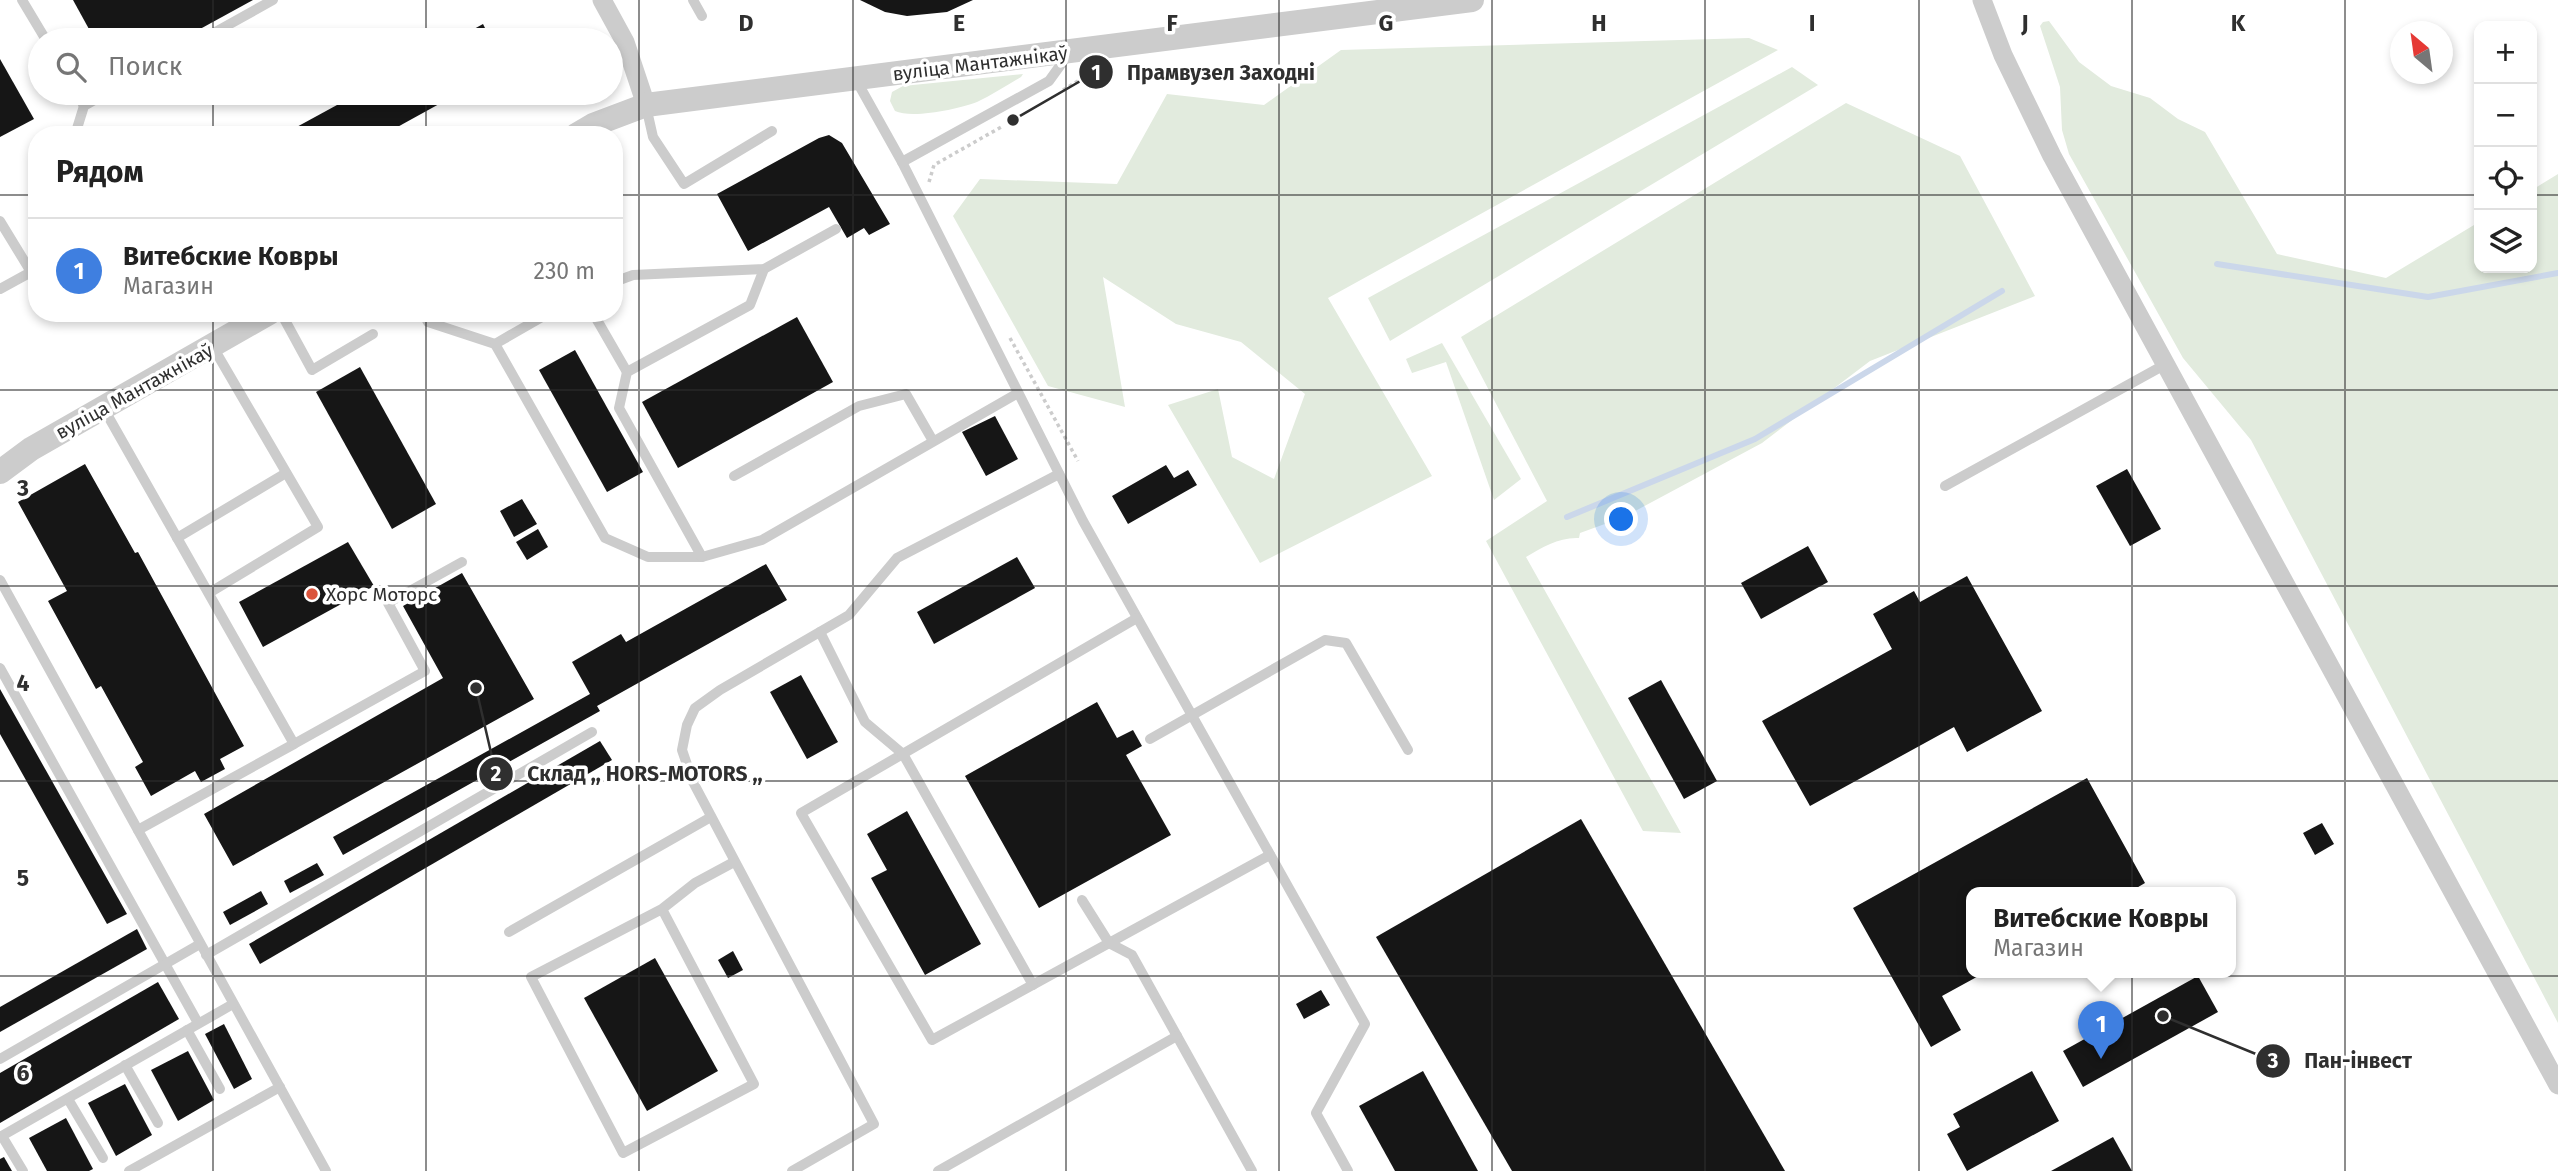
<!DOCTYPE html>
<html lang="ru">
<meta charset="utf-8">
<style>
:root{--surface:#fff;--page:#f2f2f2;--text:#222;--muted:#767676;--line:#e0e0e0;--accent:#db543c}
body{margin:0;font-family:"Fira Sans",sans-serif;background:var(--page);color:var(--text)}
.controls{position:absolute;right:21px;top:21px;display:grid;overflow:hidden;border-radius:14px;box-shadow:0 4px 10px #0003}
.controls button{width:63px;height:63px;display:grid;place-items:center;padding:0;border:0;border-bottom:2px solid var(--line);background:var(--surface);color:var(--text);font:35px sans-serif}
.compass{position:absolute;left:2390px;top:21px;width:63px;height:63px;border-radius:50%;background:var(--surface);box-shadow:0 4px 10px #0003;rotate:331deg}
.you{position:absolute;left:1622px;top:520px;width:24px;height:24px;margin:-18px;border:5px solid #fff;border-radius:50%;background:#1a73e8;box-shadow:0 0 0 10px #1a73e833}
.badge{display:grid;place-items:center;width:46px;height:46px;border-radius:50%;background:var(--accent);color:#fff;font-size:23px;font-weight:700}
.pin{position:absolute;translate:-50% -58px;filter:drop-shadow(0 2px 4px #0008)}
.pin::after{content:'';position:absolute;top:37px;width:24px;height:21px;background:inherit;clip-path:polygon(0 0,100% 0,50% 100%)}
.popup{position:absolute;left:1966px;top:887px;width:270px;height:91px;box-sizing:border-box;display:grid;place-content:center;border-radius:14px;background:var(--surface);filter:drop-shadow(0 2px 5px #0005);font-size:23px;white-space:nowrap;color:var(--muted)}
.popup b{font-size:26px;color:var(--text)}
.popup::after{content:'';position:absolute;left:50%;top:100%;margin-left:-14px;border:14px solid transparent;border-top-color:var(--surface)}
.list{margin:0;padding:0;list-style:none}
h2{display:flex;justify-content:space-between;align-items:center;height:91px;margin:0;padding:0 28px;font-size:30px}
h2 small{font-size:23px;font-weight:400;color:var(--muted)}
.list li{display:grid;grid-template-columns:46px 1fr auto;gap:21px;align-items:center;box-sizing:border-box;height:105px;padding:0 28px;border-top:2px solid var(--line)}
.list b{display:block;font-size:26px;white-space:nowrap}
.list p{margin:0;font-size:23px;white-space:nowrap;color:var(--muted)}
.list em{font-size:23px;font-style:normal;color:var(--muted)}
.icon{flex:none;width:38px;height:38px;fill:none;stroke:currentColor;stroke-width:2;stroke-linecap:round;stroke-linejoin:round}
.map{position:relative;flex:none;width:2558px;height:1171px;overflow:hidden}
.search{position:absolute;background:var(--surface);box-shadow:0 4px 10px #0003;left:28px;top:28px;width:595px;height:77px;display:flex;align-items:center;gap:18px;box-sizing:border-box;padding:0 24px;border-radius:38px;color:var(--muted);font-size:26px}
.panel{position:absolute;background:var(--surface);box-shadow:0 4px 10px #0003;left:28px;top:126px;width:595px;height:196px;border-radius:28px}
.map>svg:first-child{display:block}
.green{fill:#e2ebde}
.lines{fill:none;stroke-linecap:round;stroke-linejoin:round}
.stream{stroke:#cbd7ea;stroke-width:6}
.building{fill:#161616}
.path{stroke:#ccc;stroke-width:3.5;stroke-dasharray:3.5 3.5;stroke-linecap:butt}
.service{stroke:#ccc;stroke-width:10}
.minor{stroke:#ccc;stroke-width:19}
.tertiary{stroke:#ccc;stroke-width:24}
.grid{fill:none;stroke:#2f2f2f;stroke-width:2;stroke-opacity:0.55}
.poi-dot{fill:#db543c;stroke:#fff;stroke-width:2.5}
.labels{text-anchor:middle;stroke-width:7;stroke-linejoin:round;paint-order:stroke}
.street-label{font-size:19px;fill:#2f2f2f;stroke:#fff}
.poi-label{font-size:19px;fill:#2f2f2f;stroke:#fff;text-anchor:start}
.grid-label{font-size:23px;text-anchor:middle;font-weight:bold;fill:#2f2f2f;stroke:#fff;stroke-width:7;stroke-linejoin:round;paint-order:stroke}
.leader{fill:none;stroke:#2f2f2f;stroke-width:2.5}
.callout-dot{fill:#2f2f2f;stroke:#fff;stroke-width:2.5}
.mark-label{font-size:21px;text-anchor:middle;font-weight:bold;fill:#fff}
.callout-label{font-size:21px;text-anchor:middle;font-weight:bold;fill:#2f2f2f;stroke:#fff;stroke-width:7;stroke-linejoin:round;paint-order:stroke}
</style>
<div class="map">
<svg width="2558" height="1171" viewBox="0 0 2558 1171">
<rect width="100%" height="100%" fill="#fff"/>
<!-- green -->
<g class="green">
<polygon points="2049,21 2079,62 2111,86 2150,98 2178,119 2205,132 2277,254 2386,278 2479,222 2479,268 2532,268 2532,190 2558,174 2558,1023 2251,440 2183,358 2069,154 2062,130 2060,87 2040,26 2043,22"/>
<polygon points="1749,38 1778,50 1328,298 1432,476 1260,563 1168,405 1218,389 1232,457 1274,479 1305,394 1241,342 1176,324 1103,277 1125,407 1048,386 953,216 980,179 1117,184 1167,94 1264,105 1341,50"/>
<polygon points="1792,67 1818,85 1390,341 1368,298"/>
<path d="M 1023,74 L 1021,77 C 1007,85 992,95 977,102 C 959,109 912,119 895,111 L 890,101 L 892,92 L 903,86 Z"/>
<path d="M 1846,103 L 1960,156 L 2035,296 L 1870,361 L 1762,443 L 1624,517 L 1580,533 L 1579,538 C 1559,537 1543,547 1526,557 L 1681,833 L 1643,831 L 1486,541 L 1547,501 L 1461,337 Z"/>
<polygon points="1442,343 1521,479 1494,500 1446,362 1412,373 1406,359"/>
</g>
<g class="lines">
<!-- stream -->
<g class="stream">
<polyline points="2217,264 2428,297 2558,273"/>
<polyline points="1567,517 1755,439 2002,291"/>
</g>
</g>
<!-- building -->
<g class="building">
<polygon points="73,0 253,0 180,40 95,40"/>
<polygon points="860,0 973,0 947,12 907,16 885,12"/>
<polygon points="483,24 491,40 454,40"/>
<polygon points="0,59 34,119 0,137"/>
<polygon points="359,93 459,93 383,135 282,135"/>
<polygon points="829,135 842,143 890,224 869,235 864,228 847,238 829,207 748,251 717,194 819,138"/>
<polygon points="797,317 833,382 678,468 642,402"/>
<polygon points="575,350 643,472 607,492 539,370"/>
<polygon points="360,367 436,504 392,529 316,392"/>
<polygon points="995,416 1018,459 986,476 962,432"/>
<polygon points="85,464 135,553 138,552 244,746 220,759 225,769 201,782 195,771 151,796 135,767 143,762 101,686 96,689 48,601 67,591 18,502"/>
<polygon points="1166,465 1174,478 1188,470 1197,485 1128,524 1112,496"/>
<polygon points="2127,469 2161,529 2130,546 2096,486"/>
<polygon points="522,499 537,524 514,537 500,511"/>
<polygon points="538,529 548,547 527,560 516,542"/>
<polygon points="348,542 374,586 263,647 239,602"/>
<polygon points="1808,546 1828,582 1761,619 1741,583"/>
<polygon points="1017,557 1035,588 934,644 917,612"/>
<polygon points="766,564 787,600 597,706 600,711 343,855 333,837 590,694 572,662 621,634 626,642"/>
<polygon points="462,573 534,699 233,866 204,814 443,678 403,606"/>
<polygon points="1967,576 2042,711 1967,752 1954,727 1810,806 1762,721 1892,649 1873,614 1914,591 1920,602"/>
<polygon points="801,675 838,742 807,759 770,692"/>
<polygon points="1661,680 1717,781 1684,799 1628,698"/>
<polygon points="0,689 127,914 107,924 0,734"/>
<polygon points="1097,702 1117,738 1133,730 1142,746 1126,755 1171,835 1039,908 965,776"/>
<polygon points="600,741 612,760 260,964 249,944"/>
<polygon points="2087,778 2145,883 2128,893 1972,893 1972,973 1984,973 1942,996 1961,1030 1931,1047 1853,908"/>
<polygon points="907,811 981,944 925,975 871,878 887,870 867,834"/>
<polygon points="1581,819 1785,1171 1512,1171 1376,937"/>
<polygon points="2322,823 2334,844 2315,855 2303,833"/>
<polygon points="317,863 324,875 290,893 284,881"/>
<polygon points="261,891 268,904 230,925 223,912"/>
<polygon points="137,929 147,949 0,1032 0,1007"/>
<polygon points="733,951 743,970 728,978 718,960"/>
<polygon points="655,958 718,1071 647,1111 584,998"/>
<polygon points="2198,976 2218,1012 2083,1087 2063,1051"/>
<polygon points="158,982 179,1019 0,1123 0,1073"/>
<polygon points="1321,990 1330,1005 1304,1019 1296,1004"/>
<polygon points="224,1024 252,1079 234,1089 205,1034"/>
<polygon points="188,1051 214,1100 178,1121 151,1070"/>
<polygon points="1423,1071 1478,1171 1395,1171 1359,1106"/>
<polygon points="2032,1071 2059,1121 1967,1171 1947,1134 1960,1127 1953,1114"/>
<polygon points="125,1084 152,1135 116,1156 88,1103"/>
<polygon points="66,1118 93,1169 89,1171 47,1171 29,1138"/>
<polygon points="2113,1137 2132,1171 2051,1171"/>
<polygon points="4,1157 12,1171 0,1171 0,1159"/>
</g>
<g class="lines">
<!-- path -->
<g class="path">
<polyline points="1063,90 1093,72"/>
<polyline points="929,182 934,165 1003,126"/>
<polyline points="1010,338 1078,461"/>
</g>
<!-- service -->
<g class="service">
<polyline points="22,0 46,40"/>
<polyline points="693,0 702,16"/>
<polyline points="201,40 273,0"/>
<polyline points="855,78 902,162 1083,521 1365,1024 1316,1113 1348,1171"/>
<polyline points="77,93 84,106"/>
<polyline points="646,106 653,137 684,184 772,131"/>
<polyline points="75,135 84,106 107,93"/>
<polyline points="902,162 1049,81 1067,56"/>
<polyline points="0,221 31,272"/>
<polyline points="614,282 633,275 764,269 836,229"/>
<polyline points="0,289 31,272 37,253"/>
<polyline points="281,313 312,370 373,334"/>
<polyline points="423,313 428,322 495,344"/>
<polyline points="549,313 495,344 605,538 648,557 702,557 762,540 1018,393"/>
<polyline points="593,313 627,372"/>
<polyline points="104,409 294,744 138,830"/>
<polyline points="734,476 859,406 906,394 933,441"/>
<polyline points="1945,486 2166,364"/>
<polyline points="177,538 286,473"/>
<polyline points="702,557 619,408 627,372 750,305 764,269"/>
<polyline points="0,580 326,1171"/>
<polyline points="209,593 318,527 213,347"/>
<polyline points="1137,618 801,813 932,1040 1270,855"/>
<polyline points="820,632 865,722 903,754 1033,985"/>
<polyline points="0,668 198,1023"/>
<polyline points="1150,739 1325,640 1346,643 1408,750"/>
<polyline points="294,744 425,671 388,603 462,562"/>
<polyline points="1082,900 1109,943 1132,955 1252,1171"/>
<polyline points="662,909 754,1084 623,1153 531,977 662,909 695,883 734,862"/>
<polyline points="509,932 711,817"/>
<polyline points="206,955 592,732"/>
<polyline points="187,1030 220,1089"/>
<polyline points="0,1059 200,944"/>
<polyline points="125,1065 158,1123"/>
<polyline points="68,1099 103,1158"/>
<polyline points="2,1136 23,1171"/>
<polyline points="0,1137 233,1004"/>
<polyline points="129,1171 280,1087"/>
<polyline points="792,1171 874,1124 693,782 682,750 687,725 695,708 720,690 849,615 897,558 1059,474"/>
<polyline points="938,1171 1177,1036"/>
</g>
<!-- minor -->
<g class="minor">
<polyline points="602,0 625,42 646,105"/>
<polyline points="1982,0 2003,55 2052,156 2558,1085"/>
</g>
<!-- tertiary -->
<g class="tertiary">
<polyline points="576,135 593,125 646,105 1472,0"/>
<polyline points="0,472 31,449 269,313"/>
</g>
</g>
<!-- grid -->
<path class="grid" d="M 213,0 L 213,40M 426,0 L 426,40M 639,0 L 639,1171M 853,0 L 853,1171M 1066,0 L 1066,1171M 1279,0 L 1279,1171M 1492,0 L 1492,1171M 1705,0 L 1705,1171M 1919,0 L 1919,1171M 2132,0 L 2132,1171M 2345,0 L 2345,1171M 213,93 L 213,135M 426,93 L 426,135M 0,195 L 37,195M 614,195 L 2479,195M 2532,195 L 2558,195M 213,313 L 213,1171M 426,313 L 426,1171M 0,390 L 2558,390M 0,586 L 2558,586M 0,781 L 2558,781M 0,976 L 2558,976"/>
<!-- markers -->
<circle class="poi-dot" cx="312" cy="594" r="7"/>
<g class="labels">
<!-- street labels -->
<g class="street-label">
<text transform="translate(980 63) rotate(-7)" y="7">вуліца Мантажнікаў</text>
<text transform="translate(134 391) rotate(-29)" y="7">вуліца Мантажнікаў</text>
</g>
<!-- poi labels -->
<g class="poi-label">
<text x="326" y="601">Хорс Моторс</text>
</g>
</g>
<g class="grid-label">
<text x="746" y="31">D</text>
<text x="959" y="31">E</text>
<text x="1172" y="31">F</text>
<text x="1386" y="31">G</text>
<text x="1599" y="31">H</text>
<text x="1812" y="31">I</text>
<text x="2025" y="31">J</text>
<text x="2238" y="31">K</text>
<text x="23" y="496">3</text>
<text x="23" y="691">4</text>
<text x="23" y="886">5</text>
<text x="23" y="1081">6</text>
</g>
<!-- callouts -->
<path class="leader" d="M1013 120L1096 72M476 688L496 774M2163 1016L2273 1061"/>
<g class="callout-dot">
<circle cx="1013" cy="120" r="7"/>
<circle cx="476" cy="688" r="7"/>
<circle cx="2163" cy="1016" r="7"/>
<circle cx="1096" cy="72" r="18"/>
<circle cx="496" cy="774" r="18"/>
<circle cx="2273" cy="1061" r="18"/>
</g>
<g class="mark-label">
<text x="1096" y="80">1</text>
<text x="496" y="781">2</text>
<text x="2273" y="1068">3</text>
</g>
<g class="callout-label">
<text x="1221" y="80">Прамвузел Заходні</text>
<text x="645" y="781">Склад ,, HORS-MOTORS ,,</text>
<text x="2358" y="1068">Пан-інвест</text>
</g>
</svg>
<div class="controls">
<button>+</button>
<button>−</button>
<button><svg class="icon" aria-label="locate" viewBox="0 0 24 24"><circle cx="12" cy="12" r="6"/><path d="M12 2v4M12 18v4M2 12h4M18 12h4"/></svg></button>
<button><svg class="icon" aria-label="layers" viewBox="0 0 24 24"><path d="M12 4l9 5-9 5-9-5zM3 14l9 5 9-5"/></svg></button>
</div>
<svg class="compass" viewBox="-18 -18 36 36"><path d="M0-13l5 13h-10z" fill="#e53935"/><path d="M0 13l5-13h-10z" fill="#767676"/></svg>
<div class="you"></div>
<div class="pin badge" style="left:2101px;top:1059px;background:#3f7fe0">1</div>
<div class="popup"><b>Витебские Ковры</b>Магазин</div>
<div class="search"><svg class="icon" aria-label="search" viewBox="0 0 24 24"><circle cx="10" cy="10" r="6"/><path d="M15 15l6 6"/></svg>Поиск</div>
<section class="panel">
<h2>Рядом<small></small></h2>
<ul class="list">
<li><span class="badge" style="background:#3f7fe0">1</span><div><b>Витебские Ковры</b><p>Магазин</p></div><em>230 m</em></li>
</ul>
</section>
</div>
